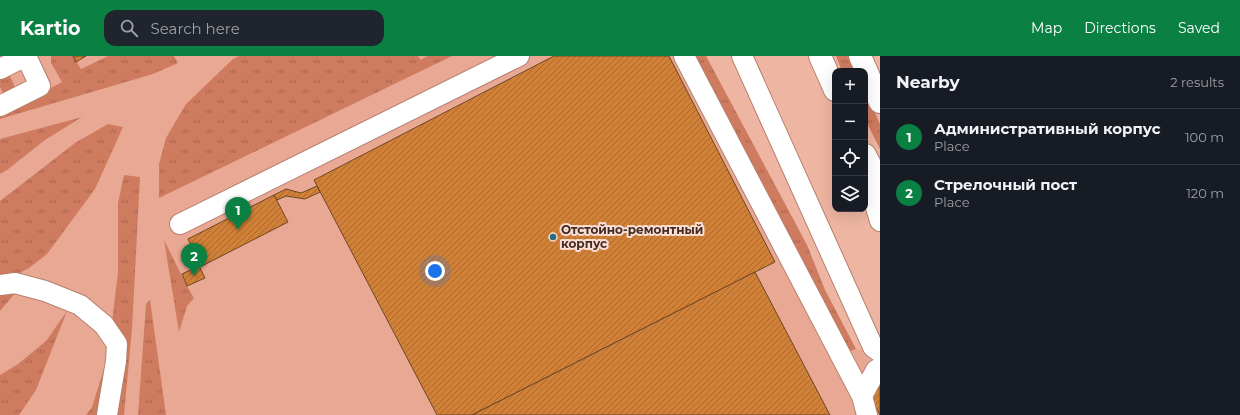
<!DOCTYPE html>
<meta charset="utf-8">
<style>
:root{--surface:#171b24;--page:#20242c;--text:#f1f3f6;--muted:#9ea1a6;--line:#363941;--accent:#0b8043}
body{margin:0;font-family:Montserrat,sans-serif;background:var(--page);color:var(--text)}
.controls{position:absolute;right:12px;top:12px;display:grid;overflow:hidden;border-radius:8px;box-shadow:0 4px 16px #0002}
.controls button{width:36px;height:36px;display:grid;place-items:center;padding:0;border:0;border-bottom:1px solid var(--line);background:var(--surface);color:var(--text);font:20px sans-serif}
.you{position:absolute;left:435px;top:215px;width:14px;height:14px;margin:-10px;border:3px solid #fff;border-radius:50%;background:#1a73e8;box-shadow:0 0 0 6px #1a73e833}
.badge{display:grid;place-items:center;width:26px;height:26px;border-radius:50%;background:var(--accent);color:#fff;font-size:13px;font-weight:700}
.pin{position:absolute;translate:-50% -33px;filter:drop-shadow(0 1px 2px #0008)}
.pin::after{content:'';position:absolute;top:21px;width:14px;height:12px;background:inherit;clip-path:polygon(0 0,100% 0,50% 100%)}
.list{margin:0;padding:0;list-style:none}
h2{display:flex;justify-content:space-between;align-items:center;height:52px;margin:0;padding:0 16px;font-size:17px}
h2 small{font-size:13px;font-weight:400;color:var(--muted)}
.list li{display:grid;grid-template-columns:26px 1fr auto;gap:12px;align-items:center;box-sizing:border-box;height:56px;padding:0 16px;border-top:1px solid var(--line)}
.list b{display:block;font-size:15px;white-space:nowrap}
.list p{margin:0;font-size:13px;white-space:nowrap;color:var(--muted)}
.list em{font-size:13px;font-style:normal;color:var(--muted)}
.icon{flex:none;width:22px;height:22px;fill:none;stroke:currentColor;stroke-width:2;stroke-linecap:round;stroke-linejoin:round}
.map{position:relative;flex:none;width:880px;height:359px;overflow:hidden}
header{display:flex;align-items:center;gap:24px;box-sizing:border-box;height:56px;padding:0 20px;background:var(--accent);color:#fff}
header strong{font-size:19px}
nav{display:flex;gap:22px;margin-inline-start:auto;font-size:14px}
.search{width:280px;height:36px;background:var(--page);display:flex;align-items:center;gap:10px;box-sizing:border-box;padding:0 14px;border-radius:12px;color:var(--muted);font-size:15px}
main{display:flex}
aside{flex:1;background:var(--surface)}
.map>svg:first-child{display:block}
.built{fill:#e9a894}
.grass{fill:url(#grass-tufts)}
.building{fill:url(#building-hatch);stroke:#6e4625}
.lines{fill:none;stroke-linecap:round;stroke-linejoin:round}
.minor-casing{stroke:#b6806e;stroke-width:22}
.major-casing{stroke:#b6806e;stroke-width:24}
.minor{stroke:#fff;stroke-width:20}
.major{stroke:#fff;stroke-width:22}
.poi-dot{fill:#2a6c7e;stroke:#fbddd3;stroke-width:1.5}
.labels{text-anchor:middle;stroke-width:4;stroke-linejoin:round;paint-order:stroke}
.poi-label{font-size:12px;font-weight:bold;fill:#422c25;stroke:#fbddd3;text-anchor:start}
</style>
<header>
<strong>Kartio</strong>
<div class="search"><svg class="icon" aria-label="search" viewBox="0 0 24 24"><circle cx="10" cy="10" r="6"/><path d="M15 15l6 6"/></svg>Search here</div>
<nav><a>Map</a><a>Directions</a><a>Saved</a></nav>
</header>
<main>
<div class="map">
<svg width="880" height="359" viewBox="0 0 880 359">
<defs>
<pattern id="grass-tufts" width="24" height="20" patternUnits="userSpaceOnUse"><rect width="24" height="20" fill="#cf7b5f"/><path d="M3 7l-1-3M5 7V3M7 7l1-3M15 17l-1-3M17 17v-4M19 17l1-3" fill="none" stroke="#aa654e"/></pattern>
<pattern id="building-hatch" width="6" height="6" patternUnits="userSpaceOnUse"><rect width="6" height="6" fill="#d18037"/><path d="M-1 1l2-2M0 6l6-6M5 7l2-2" fill="none" stroke="#ab692e"/></pattern>
</defs>
<rect width="100%" height="100%" fill="#eeb5a2"/>
<!-- built -->
<polygon class="built" points="0,0 706,0 807,189 825,234 856,293 864,294 876,314 880,324 880,359 0,359"/>
<!-- grass -->
<g class="grass">
<polygon points="51,0 73,0 81,13 108,0 174,0 178,7 153,18 0,63 0,59 62,26 51,7"/>
<polygon points="239,0 418,0 421,4 427,0 452,0 159,142 159,108 166,82 186,48 233,3"/>
<polygon points="694,0 706,0 807,189 825,234 856,293 848,296"/>
<polygon points="836,0 850,0 857,15 842,15"/>
<polygon points="8,15 16,34 4,39 0,31 0,19"/>
<polygon points="865,34 880,68 880,93 865,63"/>
<polygon points="82,61 45,84 7,114 0,118 0,83"/>
<polygon points="108,68 123,71 95,133 47,198 29,212 18,218 0,218 0,145 75,87"/>
<polygon points="124,119 140,121 132,273 124,359 113,359 126,286 120,274 112,266 118,216 118,147"/>
<polygon points="164,184 187,230 194,242 187,250 179,276"/>
<polygon points="0,234 17,235 0,255"/>
<polygon points="150,244 166,359 138,359 146,248"/>
<polygon points="67,255 36,334 19,359 0,359 0,319 18,308 46,285"/>
<polygon points="105,310 100,359 86,359 92,351"/>
</g>
<!-- building -->
<g class="building">
<polygon points="73,0 86,0 76,6"/>
<polygon points="554,0 669,0 775,206 472,359 437,359 314,124"/>
<polygon points="317,130 320,136 305,143 286,140 277,144 274,139 286,133 301,137"/>
<polygon points="274,139 288,166 202,210 188,183"/>
<polygon points="199,210 205,222 187,230 182,218"/>
<polygon points="755,216 830,359 472,359"/>
<polygon points="880,329 880,359 870,341 875,338 873,333"/>
</g>
<g class="lines">
<!-- minor casing -->
<g class="minor-casing">
<g id="minor">
<polyline points="684,0 862,340 867,359"/>
<polyline points="742,0 873,291 880,296"/>
<polyline points="0,13 26,0"/>
<polyline points="0,50 40,30 26,0"/>
<polyline points="865,114 880,165"/>
<polyline points="180,168 519,0"/>
<polyline points="0,229 15,227 45,235 80,249 104,269 117,288 116,305 107,359"/>
<polyline points="862,340 876,314 880,312"/>
</g>
</g>
<!-- major casing -->
<g class="major-casing">
<g id="major">
<polyline points="820,0 835,34"/>
<polyline points="860,0 880,46"/>
<polyline points="865,99 880,128"/>
</g>
</g>
<!-- minor -->
<use href="#minor" class="minor"/>
<!-- major -->
<use href="#major" class="major"/>
</g>
<!-- markers -->
<circle class="poi-dot" cx="553" cy="181" r="4"/>
<g class="labels">
<!-- poi labels -->
<g class="poi-label">
<text x="561" y="178">Отстойно-ремонтный<tspan x="561" dy="14">корпус</tspan></text>
</g>
</g>
</svg>
<div class="controls">
<button>+</button>
<button>−</button>
<button><svg class="icon" aria-label="locate" viewBox="0 0 24 24"><circle cx="12" cy="12" r="6"/><path d="M12 2v4M12 18v4M2 12h4M18 12h4"/></svg></button>
<button><svg class="icon" aria-label="layers" viewBox="0 0 24 24"><path d="M12 4l9 5-9 5-9-5zM3 14l9 5 9-5"/></svg></button>
</div>
<div class="you"></div>
<div class="pin badge" style="left:238px;top:174px">1</div>
<div class="pin badge" style="left:194px;top:220px">2</div>
</div>
<aside>
<h2>Nearby<small>2 results</small></h2>
<ul class="list">
<li><span class="badge">1</span><div><b>Административный корпус</b><p>Place</p></div><em>100 m</em></li>
<li><span class="badge">2</span><div><b>Стрелочный пост</b><p>Place</p></div><em>120 m</em></li>
</ul>
</aside>
</main>
